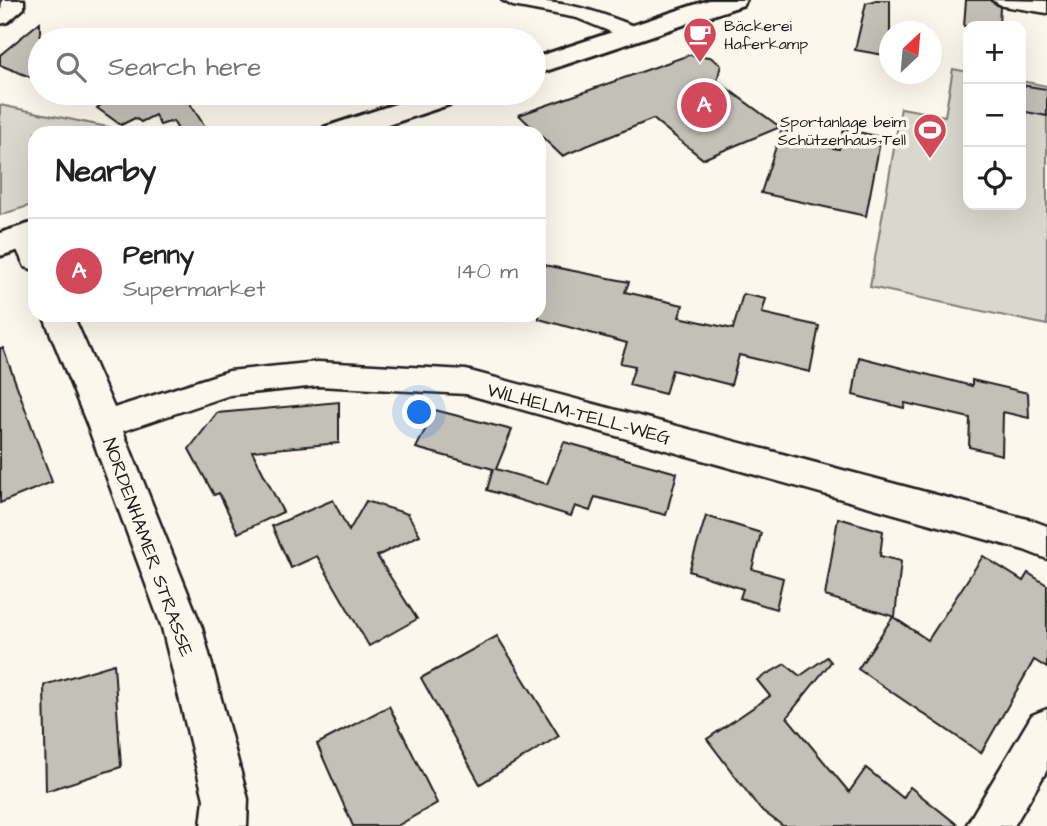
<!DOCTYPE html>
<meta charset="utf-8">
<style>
:root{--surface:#fff;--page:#f2f2f2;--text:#222;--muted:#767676;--line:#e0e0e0;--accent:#d1495b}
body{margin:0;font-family:"Architects Daughter",sans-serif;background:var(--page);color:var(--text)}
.controls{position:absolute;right:21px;top:21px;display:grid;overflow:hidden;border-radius:14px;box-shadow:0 7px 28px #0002}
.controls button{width:63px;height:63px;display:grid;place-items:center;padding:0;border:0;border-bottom:2px solid var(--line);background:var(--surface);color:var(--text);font:35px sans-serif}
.compass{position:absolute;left:879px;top:21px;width:63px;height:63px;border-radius:50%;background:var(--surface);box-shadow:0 7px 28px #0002;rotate:26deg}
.you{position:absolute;left:420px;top:413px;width:24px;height:24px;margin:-18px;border:5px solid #fff;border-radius:50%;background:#1a73e8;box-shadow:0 0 0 10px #1a73e833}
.badge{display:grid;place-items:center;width:46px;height:46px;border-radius:50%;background:var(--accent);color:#fff;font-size:23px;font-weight:700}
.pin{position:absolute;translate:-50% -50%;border:4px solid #fff;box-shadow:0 2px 7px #0006}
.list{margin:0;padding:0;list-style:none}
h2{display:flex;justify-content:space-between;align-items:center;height:91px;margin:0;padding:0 28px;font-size:30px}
h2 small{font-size:23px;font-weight:400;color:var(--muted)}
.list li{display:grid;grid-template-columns:46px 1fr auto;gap:21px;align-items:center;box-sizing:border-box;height:105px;padding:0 28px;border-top:2px solid var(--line)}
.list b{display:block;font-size:26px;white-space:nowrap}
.list p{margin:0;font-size:23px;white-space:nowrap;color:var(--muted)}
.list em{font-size:23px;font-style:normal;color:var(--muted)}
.icon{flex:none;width:38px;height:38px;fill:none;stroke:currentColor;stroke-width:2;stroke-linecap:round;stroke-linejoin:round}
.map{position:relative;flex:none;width:1047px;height:826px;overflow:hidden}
.search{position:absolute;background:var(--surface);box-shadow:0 7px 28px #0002;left:28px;top:28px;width:518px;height:77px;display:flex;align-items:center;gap:18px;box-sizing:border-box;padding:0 24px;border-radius:38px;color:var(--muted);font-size:26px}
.panel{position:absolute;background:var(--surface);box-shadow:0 7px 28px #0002;left:28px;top:126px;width:518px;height:196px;border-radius:21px}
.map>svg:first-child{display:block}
.green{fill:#dad7ce;stroke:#7b7a75;stroke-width:2}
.building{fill:#c3c0b8;stroke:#1c1c1c;stroke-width:2}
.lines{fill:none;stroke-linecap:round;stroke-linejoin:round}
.minor-casing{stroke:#1c1c1c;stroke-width:5}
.major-casing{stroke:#1c1c1c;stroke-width:6}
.minor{fill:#fbf7ec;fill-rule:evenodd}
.major{fill:#fbf7ec;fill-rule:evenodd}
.labels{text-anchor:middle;stroke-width:7;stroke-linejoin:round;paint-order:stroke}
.far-poi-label{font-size:16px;fill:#1c1c1c;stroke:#fbf7ec;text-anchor:start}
.street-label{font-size:19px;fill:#1c1c1c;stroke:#fbf7ec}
</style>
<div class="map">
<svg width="1047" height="826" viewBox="0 0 1047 826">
<rect width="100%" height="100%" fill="#fbf7ec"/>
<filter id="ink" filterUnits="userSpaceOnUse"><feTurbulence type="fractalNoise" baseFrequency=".0143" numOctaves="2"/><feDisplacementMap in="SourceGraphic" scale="14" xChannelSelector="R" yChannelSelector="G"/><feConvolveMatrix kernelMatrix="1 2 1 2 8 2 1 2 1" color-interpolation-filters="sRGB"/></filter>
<g filter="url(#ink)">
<!-- green -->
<g class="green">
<polygon points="953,69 968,72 968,205 1021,205 1021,81 1047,86 1047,325 870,287 901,108 945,116"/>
<polygon points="0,105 137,133 35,133 35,204 0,215"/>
</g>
<!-- building -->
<g class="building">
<polygon points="876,0 890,0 890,56 855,50 866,3"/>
<polygon points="966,0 990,0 1000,7 999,26 964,26"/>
<polygon points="40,22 40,81 0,65 0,55"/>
<polygon points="689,55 710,57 721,65 717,81 780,127 703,159 653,119 562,156 519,115"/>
<polygon points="1021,85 1047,89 1047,116 1021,111"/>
<polygon points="116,93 200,93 187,99 209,133 180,133 173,121 160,125 155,115 141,122 135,118 121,125 97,108"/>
<polygon points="782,128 802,142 839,149 844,129 881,137 866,216 761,193"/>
<polygon points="539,264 629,282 625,292 683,305 679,317 733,329 743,294 766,299 762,313 819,326 810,372 739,355 731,385 672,370 665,394 629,385 635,366 620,363 627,343 539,319"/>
<polygon points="0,348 3,348 52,482 0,503"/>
<polygon points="859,357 972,386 972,380 1028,393 1029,418 1003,412 1002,455 969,447 970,418 905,403 904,408 853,395"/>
<polygon points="339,402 339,443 252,451 283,512 238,533 219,493 214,495 189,449 217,413"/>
<polygon points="435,410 512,430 496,469 547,484 564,442 677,473 666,515 595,497 590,511 575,506 571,516 487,490 493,469 416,448"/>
<polygon points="333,500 349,531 366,501 408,514 420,535 377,556 417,619 369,646 317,556 291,568 272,526"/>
<polygon points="706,516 761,533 752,569 783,578 776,609 740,598 743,589 689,571"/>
<polygon points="838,518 883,531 880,556 901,561 895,617 825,596"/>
<polygon points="983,556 1023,581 1028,573 1047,585 1047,668 1034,660 981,753 858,669 893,617 928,640"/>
<polygon points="497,636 559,736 480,784 421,678"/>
<polygon points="827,657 831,662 787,717 849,792 866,768 903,798 910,787 959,826 783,826 760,809 707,739 770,696 757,680 785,664 800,676"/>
<polygon points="114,664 121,767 46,791 44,685"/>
<polygon points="389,706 437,803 397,826 353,826 317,744"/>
</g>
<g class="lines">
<!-- minor casing -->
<g class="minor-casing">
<g id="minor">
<polygon points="2,0 24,0 24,8 8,22 0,24"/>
<path d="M 502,0 C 560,0 588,7 641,29 L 644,34 L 633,41 L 577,18 L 513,6 Z"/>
<polygon points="992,0 1047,1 1047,13 1003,6"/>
<polygon points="25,228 35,230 35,270 25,267 11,237 15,230"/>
<polygon points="43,315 73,315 114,408 229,371 318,362 466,370 1031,520 1047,526 1047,559 1024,550 466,394 318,386 230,395 123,431 202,628 248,799 247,826 201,826 204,799 162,628 87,424"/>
<polygon points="1047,709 1047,770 1014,826 966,826 1032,715"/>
</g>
</g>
<!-- major casing -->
<g class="major-casing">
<g id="major">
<polygon points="709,0 746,0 743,5 534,75 534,58"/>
<polygon points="429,93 470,93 466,99 364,133 320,133 325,127"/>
<polygon points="35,222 35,245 0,256 0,233"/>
</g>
</g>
<!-- minor -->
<use href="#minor" class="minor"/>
<!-- major -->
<use href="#major" class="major"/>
</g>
</g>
<!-- icons -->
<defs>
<g id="cafe-pin" transform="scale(1.75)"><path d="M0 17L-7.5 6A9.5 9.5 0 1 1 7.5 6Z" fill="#d1495b" stroke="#fbf7ec"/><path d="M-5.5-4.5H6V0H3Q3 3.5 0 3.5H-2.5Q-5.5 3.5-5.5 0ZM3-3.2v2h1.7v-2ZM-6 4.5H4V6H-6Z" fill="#fff"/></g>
<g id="stadium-pin" transform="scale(1.75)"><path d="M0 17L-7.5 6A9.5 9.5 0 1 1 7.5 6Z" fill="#d1495b" stroke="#fbf7ec"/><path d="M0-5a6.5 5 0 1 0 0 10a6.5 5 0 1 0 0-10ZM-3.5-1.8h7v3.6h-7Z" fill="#fff"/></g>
</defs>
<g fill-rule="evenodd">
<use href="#cafe-pin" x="700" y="34"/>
<use href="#stadium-pin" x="930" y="130"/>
</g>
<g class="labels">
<!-- far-poi labels -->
<g class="far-poi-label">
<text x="724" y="31">Bäckerei<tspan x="724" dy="18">Haferkamp</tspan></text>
<text x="906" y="127" text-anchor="end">Sportanlage beim<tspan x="906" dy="18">Schützenhaus-Tell</tspan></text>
</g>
<!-- street labels -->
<g class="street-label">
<text transform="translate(579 413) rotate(15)" y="7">WILHELM-TELL-WEG</text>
<text transform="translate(149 547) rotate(70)" y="7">NORDENHAMER STRASSE</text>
</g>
</g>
</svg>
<div class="controls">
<button>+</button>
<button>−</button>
<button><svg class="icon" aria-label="locate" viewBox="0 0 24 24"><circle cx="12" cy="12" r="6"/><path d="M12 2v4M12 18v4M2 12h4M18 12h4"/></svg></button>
</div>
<svg class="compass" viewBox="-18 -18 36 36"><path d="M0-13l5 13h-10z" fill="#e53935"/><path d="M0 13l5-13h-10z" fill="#767676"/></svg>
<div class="you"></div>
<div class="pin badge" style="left:704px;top:105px">A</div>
<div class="search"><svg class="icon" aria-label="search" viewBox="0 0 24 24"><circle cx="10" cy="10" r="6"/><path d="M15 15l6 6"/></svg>Search here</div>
<section class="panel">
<h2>Nearby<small></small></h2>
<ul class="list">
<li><span class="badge">A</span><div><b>Penny</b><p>Supermarket</p></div><em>140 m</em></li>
</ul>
</section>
</div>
